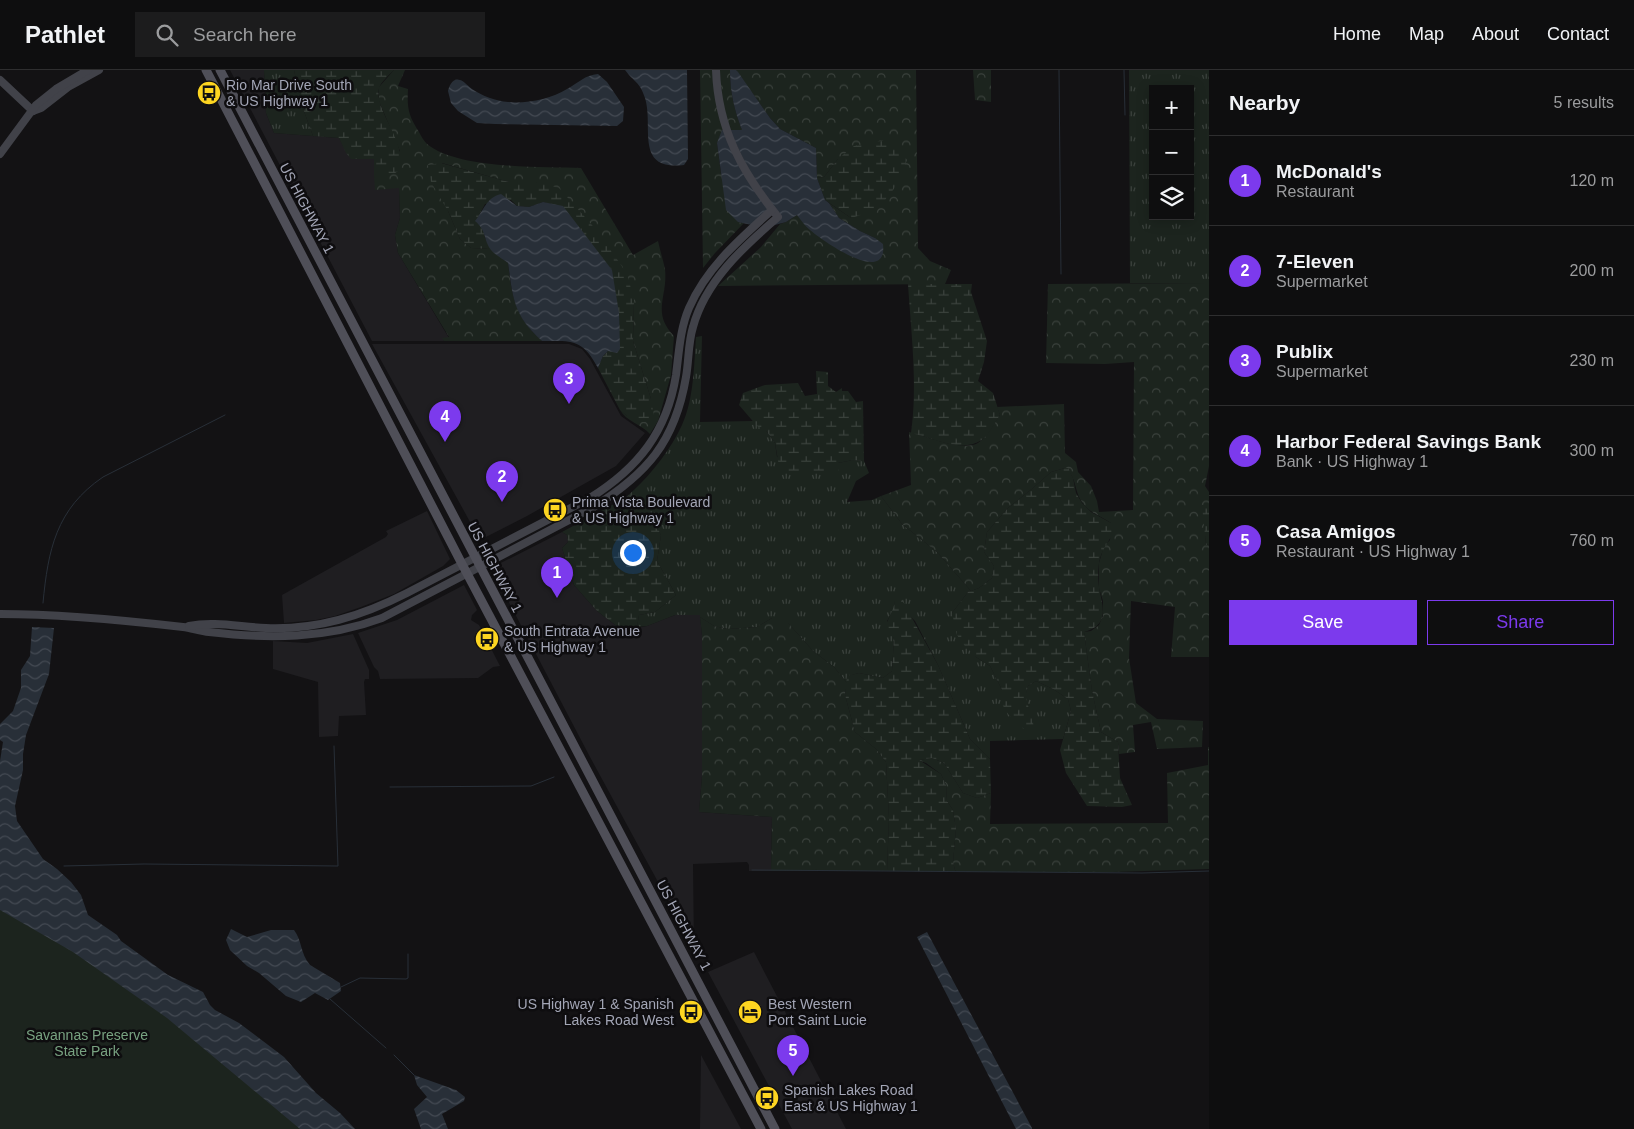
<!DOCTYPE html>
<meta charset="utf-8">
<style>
:root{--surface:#0e0e0f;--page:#1c1c1d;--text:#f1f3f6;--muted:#9b9c9e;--line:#2e2e2f;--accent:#7c3aed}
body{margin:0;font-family:Arial,sans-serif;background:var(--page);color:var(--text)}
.controls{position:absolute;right:15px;top:15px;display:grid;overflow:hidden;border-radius:0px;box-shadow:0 2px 12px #0003}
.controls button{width:45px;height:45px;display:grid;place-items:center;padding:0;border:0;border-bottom:1px solid var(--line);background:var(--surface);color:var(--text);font:25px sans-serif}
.you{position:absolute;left:632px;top:482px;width:18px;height:18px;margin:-12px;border:4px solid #fff;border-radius:50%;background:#1a73e8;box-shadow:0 0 0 8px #1a73e833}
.badge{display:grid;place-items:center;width:32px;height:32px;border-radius:50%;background:var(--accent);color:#fff;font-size:16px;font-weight:700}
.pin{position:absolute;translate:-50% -41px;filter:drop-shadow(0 1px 2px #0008)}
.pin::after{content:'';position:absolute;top:26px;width:18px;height:15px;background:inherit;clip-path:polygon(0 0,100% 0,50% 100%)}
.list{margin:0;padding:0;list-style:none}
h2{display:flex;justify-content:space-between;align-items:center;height:65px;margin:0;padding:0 20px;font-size:21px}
h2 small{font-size:16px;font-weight:400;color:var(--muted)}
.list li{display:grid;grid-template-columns:32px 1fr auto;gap:15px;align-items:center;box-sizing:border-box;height:90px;padding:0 20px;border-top:1px solid var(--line)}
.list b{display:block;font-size:19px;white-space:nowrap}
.list p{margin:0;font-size:16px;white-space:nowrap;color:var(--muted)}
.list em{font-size:16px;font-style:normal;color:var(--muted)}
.actions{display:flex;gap:10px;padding:15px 20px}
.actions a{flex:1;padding:11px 0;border:1px solid var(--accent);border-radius:0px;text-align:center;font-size:18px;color:var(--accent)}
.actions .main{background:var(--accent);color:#fff}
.icon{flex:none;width:28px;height:28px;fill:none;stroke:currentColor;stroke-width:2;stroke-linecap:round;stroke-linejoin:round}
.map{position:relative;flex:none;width:1209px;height:1059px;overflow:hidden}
header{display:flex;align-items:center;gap:30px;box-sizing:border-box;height:70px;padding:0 25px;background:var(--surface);border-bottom:1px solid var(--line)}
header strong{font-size:24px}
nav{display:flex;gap:28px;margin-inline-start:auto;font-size:18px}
.search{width:350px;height:45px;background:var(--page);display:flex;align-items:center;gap:12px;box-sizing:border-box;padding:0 18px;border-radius:0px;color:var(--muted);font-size:19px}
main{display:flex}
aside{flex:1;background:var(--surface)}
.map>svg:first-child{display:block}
.built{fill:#1f1e21}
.grass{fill:url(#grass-tufts);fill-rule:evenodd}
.forest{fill:url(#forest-crowns)}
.wetland{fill:url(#wetland-marsh)}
.park{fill:#1c241e}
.water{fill:url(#water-waves)}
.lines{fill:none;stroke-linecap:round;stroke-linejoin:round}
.stream{stroke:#282f38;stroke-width:1}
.secondary{stroke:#414249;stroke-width:8}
.primary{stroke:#4f4f58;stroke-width:9}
.labels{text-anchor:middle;stroke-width:5;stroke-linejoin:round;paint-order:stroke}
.poi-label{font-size:14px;fill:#a3a6b6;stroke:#0e0d0f;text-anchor:start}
.street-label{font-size:14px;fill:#a3a6b6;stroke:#0e0d0f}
.park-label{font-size:14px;fill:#78a281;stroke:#0e0d0f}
</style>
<header>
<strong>Pathlet</strong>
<div class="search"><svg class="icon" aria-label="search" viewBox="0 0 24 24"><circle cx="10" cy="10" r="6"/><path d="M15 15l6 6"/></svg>Search here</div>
<nav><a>Home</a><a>Map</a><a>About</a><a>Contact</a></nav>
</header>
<main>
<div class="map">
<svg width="1209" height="1059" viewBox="0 0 1209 1059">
<defs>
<pattern id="grass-tufts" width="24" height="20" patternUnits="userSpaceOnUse" patternTransform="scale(1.25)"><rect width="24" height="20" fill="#1c241e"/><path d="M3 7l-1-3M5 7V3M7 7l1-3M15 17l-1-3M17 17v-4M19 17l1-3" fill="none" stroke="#3a413c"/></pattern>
<pattern id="forest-crowns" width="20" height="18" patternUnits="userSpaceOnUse" patternTransform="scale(1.25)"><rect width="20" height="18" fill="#1c241e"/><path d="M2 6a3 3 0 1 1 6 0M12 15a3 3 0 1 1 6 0" fill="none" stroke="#3a413c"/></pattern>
<pattern id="wetland-marsh" width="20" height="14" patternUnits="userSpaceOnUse" patternTransform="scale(1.25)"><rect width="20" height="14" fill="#1c241e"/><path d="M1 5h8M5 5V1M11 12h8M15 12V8" fill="none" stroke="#3a413c"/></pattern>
<pattern id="water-waves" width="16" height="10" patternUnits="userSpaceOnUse" patternTransform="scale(1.25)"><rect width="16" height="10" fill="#282f38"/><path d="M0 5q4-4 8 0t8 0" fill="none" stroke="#444a53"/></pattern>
</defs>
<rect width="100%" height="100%" fill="#131214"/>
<!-- built -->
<g class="built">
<polygon points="230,0 264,0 266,43 274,63 339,68 346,81 374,89 399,118 400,148 395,165 398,183 449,268 443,268 444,271 372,271"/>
<polygon points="372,274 569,274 582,279 590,289 621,346 645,363 616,396 527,446 480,470"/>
<polygon points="427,441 450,489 443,496 394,524 361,537 335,546 316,550 284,553 282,525 386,467 388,464 386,461"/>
<polygon points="562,462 567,465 568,472 562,478 574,515 597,541 623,561 647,556 675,545 700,545 702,565 702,707 699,742 772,747 771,801 749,801 749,795 747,792 693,794 694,878 590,687 491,498"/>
<polygon points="464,515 477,540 472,545 471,550 479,555 500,596 493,597 478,608 380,609 378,601 374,597 358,563 397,550"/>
<polygon points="353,564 369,600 369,609 365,609 364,612 366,645 339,646 338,666 319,667 318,612 273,599 273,571 307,573"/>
<polygon points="754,882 846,1059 792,1059 708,902"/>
<polygon points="701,985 741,1059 700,1059"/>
</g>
<!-- grass -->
<g class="grass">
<polygon points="264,0 294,0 301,33 313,66 274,63 266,43"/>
<path d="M 1129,0 L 1209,0 L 1209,213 L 1130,213 ZM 1153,19 L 1190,19 L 1190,146 L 1153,146 Z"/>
<path d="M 702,266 L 700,352 L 754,351 L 767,362 L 775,373 L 777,387 L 838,402 L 838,393 L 853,390 L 864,391 L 869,403 L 856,411 L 847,432 L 872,430 L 881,426 L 902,454 L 937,482 L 971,521 L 968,522 L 952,543 L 976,587 L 990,596 L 1002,620 L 1002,634 L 1029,640 L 1025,627 L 1028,616 L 1036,611 L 1053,619 L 1068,629 L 1071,641 L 1063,669 L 990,671 L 990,689 L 970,669 L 938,595 L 915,551 L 895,531 L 894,539 L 887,551 L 894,568 L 892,601 L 883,608 L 859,603 L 848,606 L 847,613 L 834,597 L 813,581 L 789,554 L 772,548 L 757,557 L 728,559 L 714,556 L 700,547 L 700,545 L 675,545 L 647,556 L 637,557 L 639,545 L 655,542 L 676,525 L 657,491 L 661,465 L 634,420 C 653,402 671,379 682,355 C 694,329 694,295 696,267 Z"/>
</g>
<!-- forest -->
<g class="forest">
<path d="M 394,0 L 405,0 L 398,16 L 408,19 C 407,38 408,45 419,62 C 421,66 424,71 427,74 C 457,99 542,97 581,98 L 633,185 L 658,171 C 660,180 663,190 665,199 C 668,227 651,242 674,266 L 671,305 L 658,351 L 650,364 C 642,355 626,351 620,340 L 627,346 L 651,329 L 633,271 L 634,230 L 536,112 L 509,112 L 442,93 L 448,141 L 460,169 L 471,178 L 491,179 L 508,193 C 512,227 515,247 542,271 L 444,271 L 442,268 L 449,267 L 398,183 L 395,165 L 400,148 L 399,118 L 375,120 L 374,105 L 378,104 L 400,81 L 379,31 L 379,17 Z"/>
<polygon points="700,0 713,0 724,60 717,73 721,104 738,152 744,153 715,183 703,198"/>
<path d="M 718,0 L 730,0 C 730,21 734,40 742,60 L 729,60 L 721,30 Z"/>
<path d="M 736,0 L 916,0 L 918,178 L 930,191 L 951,200 L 945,214 L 718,216 L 761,177 L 780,154 L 786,152 L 797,145 C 814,165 835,178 858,189 L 875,168 L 860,161 L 839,148 L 829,133 L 851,148 L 838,89 L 824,107 L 817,108 L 816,78 L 780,59 L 770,48 Z"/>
<polygon points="973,0 991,0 991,32 975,30"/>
<path d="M 1209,213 L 1209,396 L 1205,416 L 1209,422 L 1209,435 L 1203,435 L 1206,475 L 1209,474 L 1209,587 L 1171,587 L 1175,537 L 1131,531 L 1129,588 L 1136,633 L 1157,649 L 1203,651 L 1202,677 L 1157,679 L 1151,652 L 1133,655 L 1135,682 L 1119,684 L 1118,672 L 1101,662 L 1092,621 L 1084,562 L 1091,561 L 1099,555 L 1103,546 L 1103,531 L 1099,518 L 1099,493 L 1104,476 L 1110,470 L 1111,453 C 1101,446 1089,443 1082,432 C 1074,421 1077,407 1065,398 L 1051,402 L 1033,418 L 1008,438 L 987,462 L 984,482 L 994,496 L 992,508 L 979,518 L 971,521 L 937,482 L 902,454 L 881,426 L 911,415 L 909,362 C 926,366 963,382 978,373 C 988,366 993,355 1000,345 L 997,337 L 1064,334 L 1065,383 L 1076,392 L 1078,402 L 1091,416 L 1097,431 L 1099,442 L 1133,440 L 1134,292 L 1105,294 L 1046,293 L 1048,214 Z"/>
<polygon points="700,547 714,556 728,559 757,557 772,548 781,548 789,554 813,581 834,597 847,613 845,625 855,662 876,679 886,692 889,748 887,801 771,801 772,747 699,742 702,707 702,565"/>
<polygon points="1208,677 1209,677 1209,799 1112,802 957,802 955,800 953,792 956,759 953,740 947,731 946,715 941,704 926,693 918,690 932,688 944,693 963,723 977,728 991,723 990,754 1168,753 1167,703 1208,695"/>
</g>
<!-- wetland -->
<g class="wetland">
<path d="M 294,0 L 394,0 C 389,5 381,12 379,18 C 374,41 407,71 400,100 L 395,103 L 374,105 L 374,89 L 351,89 L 346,83 L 339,68 L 313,66 L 301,33 Z"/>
<path d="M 886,70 L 899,75 L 907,90 C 896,121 885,139 851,148 L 825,130 L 817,108 L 824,107 L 838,89 L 854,76 Z"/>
<polygon points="441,93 509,112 536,112 559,118 600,164 627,204 634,230 633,271 651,329 654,346 644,352 627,346 620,340 598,298 603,286 608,281 612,200 563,137 543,132 529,137 517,136 511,130 485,134 476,151 483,157 485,168 491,179 471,178 460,169 448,141 431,112 428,95"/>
<path d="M 908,214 L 972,214 L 971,222 L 987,271 L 984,292 L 978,311 L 993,323 L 1000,345 C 996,351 992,359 987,365 C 967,387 935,368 911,363 C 918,317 911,261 908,214 Z"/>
<polygon points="816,301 828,302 828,316 836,322 842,318 842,321 848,321 856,332 863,331 864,391 853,390 838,393 839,402 789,402 779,396 775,373 767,362 757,356 739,335 743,323 765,315 798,313 805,326 817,324"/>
<path d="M 1065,398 L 1068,398 L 1073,408 L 1076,423 L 1082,433 L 1091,442 L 1111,453 L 1114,461 C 1109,472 1101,480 1099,493 C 1098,500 1098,510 1099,517 C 1102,536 1111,555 1084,562 L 1092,621 L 1101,662 L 1118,672 L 1120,708 L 1132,735 L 1122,737 L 1087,736 L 1066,703 L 1060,680 L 1071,641 L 1068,629 L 1053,619 L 1036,611 L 1028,616 C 1022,636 1036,644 1033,661 L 1029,664 L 1008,644 L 1002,634 L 1002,620 L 990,596 L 976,587 L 964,575 L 957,565 L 952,543 L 968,522 L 979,518 L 992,508 L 994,496 L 984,482 L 987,462 L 1008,438 L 1033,418 L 1051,402 Z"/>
<polygon points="634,420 641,426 661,465 657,491 676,525 655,542 639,545 637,557 623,561 597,541 574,515 562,478 568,472 567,465 562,462 625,428"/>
<polygon points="1202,435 1209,435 1209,474 1206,475"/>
<path d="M 895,530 L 902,530 L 938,595 L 970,669 L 990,689 L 991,723 L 977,728 L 963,723 L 944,693 L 932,688 L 919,690 L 941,704 L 946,715 L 947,731 L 953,740 L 956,759 L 953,792 L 955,800 L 957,802 L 887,801 L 889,748 L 886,692 L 876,679 L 855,662 L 845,625 L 847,606 L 859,603 L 883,608 L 892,601 L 894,568 L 885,559 C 887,549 894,541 895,530 Z"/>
</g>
<!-- park -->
<polygon class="park" points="0,816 328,1059 0,1059"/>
<!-- water -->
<g class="water">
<path d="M 625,0 L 687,0 L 688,89 L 684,95 C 634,101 654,57 645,28 C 640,12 634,12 625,0 Z"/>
<path d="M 730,0 L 736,0 L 738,2 L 770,48 L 780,59 L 816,78 L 817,108 L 825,130 L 829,133 L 839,148 L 860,161 L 875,168 L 883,174 C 888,217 823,171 810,160 C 805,156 801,150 797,145 L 786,152 L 771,156 L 778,150 L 756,114 L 729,60 L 742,60 C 734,40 730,21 730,0 Z"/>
<path d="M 598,4 L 607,12 L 624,37 L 623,51 L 617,56 L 495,54 L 477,53 L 458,41 L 451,33 L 448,21 C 449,16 453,7 460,10 C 464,11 469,17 472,19 C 482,26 496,31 508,32 C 526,34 551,29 567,19 C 578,13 585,5 598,4 Z"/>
<path d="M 722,60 L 724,60 C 736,90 748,113 768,139 L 752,155 L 738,152 L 726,140 L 717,73 Z"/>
<path d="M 501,124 L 517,136 L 529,137 L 543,132 L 563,136 L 612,200 L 619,243 L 620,279 L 617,283 L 608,281 L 603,286 L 598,298 C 582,268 572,271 542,271 C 513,245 513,228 508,193 C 503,189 495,185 491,180 C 483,169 487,161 475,151 C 484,140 486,128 501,124 Z"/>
<polygon points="32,557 54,558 49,604 26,665 23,684 23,700 15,736 17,751 43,789 57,799 71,812 81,825 88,845 117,865 121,871 168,905 203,922 210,935 215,940 239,953 284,987 316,1023 340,1043 355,1059 300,1059 167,948 73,882 0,840 0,691 3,672 0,670 0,654 13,641 21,618 21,600 30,586"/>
<path d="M 231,859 L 247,867 L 271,860 L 294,860 C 302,870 300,883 310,895 L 340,913 L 341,921 L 328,930 L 315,923 L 301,932 L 286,926 L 259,903 L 247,896 L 230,880 L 226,870 Z"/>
<polygon points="927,862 1032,1058 1032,1059 1016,1059 917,867"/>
<polygon points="414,1005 456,1020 465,1027 464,1031 442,1044 448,1059 421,1059 414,1039 427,1027 417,1015"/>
</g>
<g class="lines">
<!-- stream -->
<g class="stream">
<polyline points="1059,0 1061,204"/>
<polyline points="1124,0 1125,45"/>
<path d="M 43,533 C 48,480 56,439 103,407 L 225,345"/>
<polyline points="390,717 531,716 554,707"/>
<polyline points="64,796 144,794 338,796 334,676"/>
<polyline points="752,800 1142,803 1209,801"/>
<polyline points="341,917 360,908 406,909 408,908 408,884"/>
<polyline points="330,929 386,978"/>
<polyline points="394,985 414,1005"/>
</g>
<!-- secondary -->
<g class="secondary">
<polyline points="0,10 33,41"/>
<polyline points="33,41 41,38 68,17 99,0"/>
<polyline points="0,84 36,35 56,19 88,0"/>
<path d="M 0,544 C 61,544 122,550 183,557 C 191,558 200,561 209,562 C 268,569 326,569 382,548 L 592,438 C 647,404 675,372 686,307 C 689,290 688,273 693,257 C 705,212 743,177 778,147 C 742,102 718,59 716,0"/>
<path d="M 189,556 C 214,551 240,557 266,558 C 317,560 362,546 407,523 L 590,428 C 638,398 667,362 676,305 C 679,282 680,259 689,238 C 707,197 740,169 772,140"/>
</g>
<!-- primary -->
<g class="primary">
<polyline points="206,0 462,494 761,1059"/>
<polyline points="220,0 775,1059"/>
</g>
</g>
<!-- icons -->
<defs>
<g id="bus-disc" transform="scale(1.25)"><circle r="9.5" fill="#fdd521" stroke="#0e0d0f"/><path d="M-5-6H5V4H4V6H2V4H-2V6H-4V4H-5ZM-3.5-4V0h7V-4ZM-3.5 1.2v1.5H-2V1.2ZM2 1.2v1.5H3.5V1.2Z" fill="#111"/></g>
<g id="hotel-disc" transform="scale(1.25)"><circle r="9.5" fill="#fdd521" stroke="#0e0d0f"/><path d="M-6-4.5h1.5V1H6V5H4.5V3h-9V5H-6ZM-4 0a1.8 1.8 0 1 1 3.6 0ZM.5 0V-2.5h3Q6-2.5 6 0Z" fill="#111"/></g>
</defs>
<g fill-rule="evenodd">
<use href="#bus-disc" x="209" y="23"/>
<use href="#bus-disc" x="555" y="440"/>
<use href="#bus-disc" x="487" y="569"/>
<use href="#bus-disc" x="691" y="942"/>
<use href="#hotel-disc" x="750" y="942"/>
<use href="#bus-disc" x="767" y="1028"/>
</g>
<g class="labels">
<!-- poi labels -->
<g class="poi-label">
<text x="226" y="20">Rio Mar Drive South<tspan x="226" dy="16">&amp; US Highway 1</tspan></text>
<text x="572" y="437">Prima Vista Boulevard<tspan x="572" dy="16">&amp; US Highway 1</tspan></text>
<text x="504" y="566">South Entrata Avenue<tspan x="504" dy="16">&amp; US Highway 1</tspan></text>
<text x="674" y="939" text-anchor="end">US Highway 1 &amp; Spanish<tspan x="674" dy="16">Lakes Road West</tspan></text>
<text x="768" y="939">Best Western<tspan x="768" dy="16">Port Saint Lucie</tspan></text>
<text x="784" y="1025">Spanish Lakes Road<tspan x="784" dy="16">East &amp; US Highway 1</tspan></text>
</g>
<!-- street labels -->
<g class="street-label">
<text transform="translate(307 138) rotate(62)" y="5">US HIGHWAY 1</text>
<text transform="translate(495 497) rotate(62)" y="5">US HIGHWAY 1</text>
<text transform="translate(684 855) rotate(62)" y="5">US HIGHWAY 1</text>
</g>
<!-- park labels -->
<g class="park-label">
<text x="87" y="970">Savannas Preserve<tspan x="87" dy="16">State Park</tspan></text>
</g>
</g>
</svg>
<div class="controls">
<button>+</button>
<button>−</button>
<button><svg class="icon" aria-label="layers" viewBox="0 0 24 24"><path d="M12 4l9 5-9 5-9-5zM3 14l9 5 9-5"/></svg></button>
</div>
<div class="you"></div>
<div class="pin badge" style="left:557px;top:528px">1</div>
<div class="pin badge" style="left:502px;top:432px">2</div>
<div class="pin badge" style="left:569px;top:334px">3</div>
<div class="pin badge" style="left:445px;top:372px">4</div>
<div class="pin badge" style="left:793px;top:1006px">5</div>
</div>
<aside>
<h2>Nearby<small>5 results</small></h2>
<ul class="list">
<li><span class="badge">1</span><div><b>McDonald's</b><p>Restaurant</p></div><em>120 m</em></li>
<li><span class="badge">2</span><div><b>7-Eleven</b><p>Supermarket</p></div><em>200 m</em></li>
<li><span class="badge">3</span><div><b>Publix</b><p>Supermarket</p></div><em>230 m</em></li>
<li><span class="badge">4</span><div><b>Harbor Federal Savings Bank</b><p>Bank · US Highway 1</p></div><em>300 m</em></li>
<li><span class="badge">5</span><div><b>Casa Amigos</b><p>Restaurant · US Highway 1</p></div><em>760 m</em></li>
</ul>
<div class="actions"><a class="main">Save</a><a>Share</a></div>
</aside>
</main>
